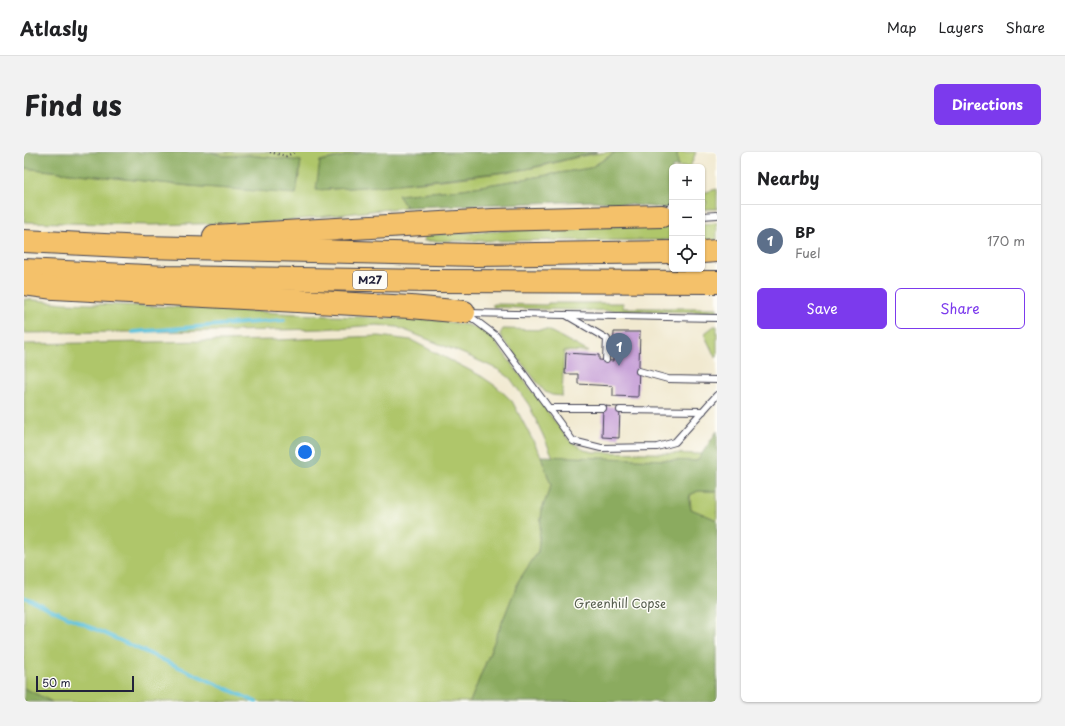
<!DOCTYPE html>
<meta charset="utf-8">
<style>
:root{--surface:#fff;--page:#f2f2f2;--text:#202124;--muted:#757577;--line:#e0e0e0;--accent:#7c3aed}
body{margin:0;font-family:"Playpen Sans",sans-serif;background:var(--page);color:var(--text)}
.controls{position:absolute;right:12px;top:12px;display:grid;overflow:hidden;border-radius:6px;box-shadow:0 1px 3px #0004}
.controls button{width:36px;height:36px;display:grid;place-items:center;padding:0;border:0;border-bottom:1px solid var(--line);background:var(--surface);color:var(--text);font:20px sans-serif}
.scale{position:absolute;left:12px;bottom:10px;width:98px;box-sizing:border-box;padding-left:4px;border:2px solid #22223b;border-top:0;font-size:11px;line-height:14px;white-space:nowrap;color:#22223b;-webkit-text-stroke:3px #fdfcf7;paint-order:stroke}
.you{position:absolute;left:281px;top:300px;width:14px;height:14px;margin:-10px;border:3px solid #fff;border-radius:50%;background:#1a73e8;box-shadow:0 0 0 6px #1a73e833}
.badge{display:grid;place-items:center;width:26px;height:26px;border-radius:50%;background:var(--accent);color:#fff;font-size:13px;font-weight:700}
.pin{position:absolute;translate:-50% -33px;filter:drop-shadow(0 1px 2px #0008)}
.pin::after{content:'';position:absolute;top:21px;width:14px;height:12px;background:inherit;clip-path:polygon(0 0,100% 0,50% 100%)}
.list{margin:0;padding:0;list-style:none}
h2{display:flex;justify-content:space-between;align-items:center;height:52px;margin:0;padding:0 16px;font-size:17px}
h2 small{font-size:13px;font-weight:400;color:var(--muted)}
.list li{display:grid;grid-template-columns:26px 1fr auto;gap:12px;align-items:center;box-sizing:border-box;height:72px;padding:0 16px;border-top:1px solid var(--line)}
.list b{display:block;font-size:15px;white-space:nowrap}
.list p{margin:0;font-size:13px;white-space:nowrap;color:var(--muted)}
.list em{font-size:13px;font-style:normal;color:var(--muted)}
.actions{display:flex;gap:8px;padding:12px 16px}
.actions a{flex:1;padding:9px 0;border:1px solid var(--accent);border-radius:6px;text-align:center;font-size:14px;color:var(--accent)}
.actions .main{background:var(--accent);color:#fff}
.icon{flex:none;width:22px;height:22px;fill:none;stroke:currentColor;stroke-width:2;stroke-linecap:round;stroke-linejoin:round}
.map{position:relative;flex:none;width:693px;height:550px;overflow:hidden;border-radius:6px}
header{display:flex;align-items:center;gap:24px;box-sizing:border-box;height:56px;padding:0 20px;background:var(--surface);border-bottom:1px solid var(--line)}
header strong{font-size:19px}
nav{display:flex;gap:22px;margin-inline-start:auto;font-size:14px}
.intro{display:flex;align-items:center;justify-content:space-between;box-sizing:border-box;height:96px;padding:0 24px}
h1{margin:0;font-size:28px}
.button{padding:10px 18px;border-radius:6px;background:var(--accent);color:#fff;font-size:14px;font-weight:700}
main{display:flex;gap:24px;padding:0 24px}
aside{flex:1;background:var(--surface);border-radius:6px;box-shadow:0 1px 3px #0004}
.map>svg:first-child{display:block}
.green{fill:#afc66a;stroke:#687452}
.forest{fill:#8bab5e;stroke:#56664c}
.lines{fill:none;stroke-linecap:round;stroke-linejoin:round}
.stream{stroke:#5fc2dd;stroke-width:4}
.building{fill:#c8a2d8}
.lane-casing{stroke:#414051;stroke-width:8}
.highway-casing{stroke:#414051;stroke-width:24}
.path{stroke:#414051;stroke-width:2.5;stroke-dasharray:1 3;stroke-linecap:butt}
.lane{stroke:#fff;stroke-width:6}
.highway{stroke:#f4c16a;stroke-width:22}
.labels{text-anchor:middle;stroke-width:3;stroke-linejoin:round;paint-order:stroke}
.shield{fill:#fdfcf7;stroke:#646373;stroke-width:1}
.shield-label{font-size:11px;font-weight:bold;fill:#22223b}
.park-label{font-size:12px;fill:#535b4b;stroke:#fdfcf7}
</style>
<header>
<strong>Atlasly</strong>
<nav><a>Map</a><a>Layers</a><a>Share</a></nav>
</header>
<div class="intro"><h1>Find us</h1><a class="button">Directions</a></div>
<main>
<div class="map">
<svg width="693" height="550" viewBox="0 0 693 550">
<rect width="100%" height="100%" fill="#fdfcf7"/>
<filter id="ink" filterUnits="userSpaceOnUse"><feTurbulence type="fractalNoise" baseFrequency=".025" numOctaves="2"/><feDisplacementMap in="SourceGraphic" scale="8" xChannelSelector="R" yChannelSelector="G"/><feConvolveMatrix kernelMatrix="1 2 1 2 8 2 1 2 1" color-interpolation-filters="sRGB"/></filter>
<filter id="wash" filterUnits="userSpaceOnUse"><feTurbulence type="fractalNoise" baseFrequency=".012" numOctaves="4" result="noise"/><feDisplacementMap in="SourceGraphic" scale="16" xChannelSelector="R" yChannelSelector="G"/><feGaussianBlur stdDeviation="0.9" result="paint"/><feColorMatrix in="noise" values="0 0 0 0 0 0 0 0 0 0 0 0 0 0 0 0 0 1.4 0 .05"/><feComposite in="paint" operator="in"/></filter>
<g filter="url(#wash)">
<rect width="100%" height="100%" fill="#f1e9d0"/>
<!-- green -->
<g class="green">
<path d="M 187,0 L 341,0 L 296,9 L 293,38 C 360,34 429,28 496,18 C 528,14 559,0 592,0 L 566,16 L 439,37 L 374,43 L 382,55 L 253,70 L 127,73 L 0,70 L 0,16 L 166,34 L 272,41 L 277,9 L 225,3 L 200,4 Z"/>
<polygon points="653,0 672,0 666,15 654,15"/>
<polygon points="693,37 693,57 679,57 683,50 678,48 678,41"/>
<polygon points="693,71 693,88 678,88 678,72"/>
<polygon points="648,73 648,88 400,89 400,83 528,76"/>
<polygon points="0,147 41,151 176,156 306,164 405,167 444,173 464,181 469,187 544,287 560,298 569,300 678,302 673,309 529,305 505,253 486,226 475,218 440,202 373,175 353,173 298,177 207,179 0,181"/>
<polygon points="524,151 599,151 599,156 693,156 693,160 543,158 469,155 469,152 523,153"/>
<polygon points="690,174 693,174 693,205 691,205 681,184 681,181"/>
<polygon points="479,177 524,178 565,200 540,199 538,244 528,243 521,240 478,186 476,182"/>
<polygon points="355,184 387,188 457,224 473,235 488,249 517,304 527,333 518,357 514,400 495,428 446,550 28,550 0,536 0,192 252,188"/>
<polygon points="674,339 693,339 693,368 667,357 666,343"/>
</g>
<!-- forest -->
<g class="forest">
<polygon points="0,0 187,0 200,4 225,3 277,9 272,42 166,34 0,16"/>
<polygon points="341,0 573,0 498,18 356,34 292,38 296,9"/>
<polygon points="592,0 653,0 654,15 648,15 648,57 571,49 382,55 374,43 439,37 566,16"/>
<polygon points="693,279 693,339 674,339 666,343 665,348 667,357 693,368 693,550 446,550 495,428 514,400 518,357 527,333 517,304 673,309"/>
<polygon points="0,536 28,550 0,550"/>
</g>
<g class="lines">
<!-- stream -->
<g class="stream">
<polyline points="109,180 260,168"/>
<polyline points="0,445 232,550"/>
</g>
</g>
<g id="blocks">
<!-- building -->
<g class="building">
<polygon points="590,180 616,180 614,245 589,244 589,234 554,232 554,222 541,222 542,201 575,203 575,208 589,209"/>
<polygon points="579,254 596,255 595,286 578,285"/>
</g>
</g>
</g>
<g filter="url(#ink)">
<use href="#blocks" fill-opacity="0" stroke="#414051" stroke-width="1"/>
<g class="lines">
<!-- lane casing -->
<g class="lane-casing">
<g id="lane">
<polyline points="640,62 648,54"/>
<polyline points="678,64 693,63"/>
<polyline points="444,161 693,166"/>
<polyline points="443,162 472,184 549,289 577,296 633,295 651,290 693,243"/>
<polyline points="542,163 583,187 582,208"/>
<polyline points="615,219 644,227 693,228"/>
<polyline points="525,256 579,256"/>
<polyline points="596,258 679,259"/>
</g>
</g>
<!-- highway casing -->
<g class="highway-casing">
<g id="highway">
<polyline points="190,84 469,68 638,64"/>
<polyline points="0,89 120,95 452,103 648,100"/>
<polyline points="678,100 693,99"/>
<polyline points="0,118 143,125 407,129 693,130"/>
<polyline points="0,132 30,136 387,155 440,160"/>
</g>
</g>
<!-- path -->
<polyline class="path" points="246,0 262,4 271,0"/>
<!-- lane -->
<use href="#lane" class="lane"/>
<!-- highway -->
<use href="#highway" class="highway"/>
</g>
</g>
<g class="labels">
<!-- shield labels -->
<rect class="shield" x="329" y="119" width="34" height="18" rx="3"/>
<g class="shield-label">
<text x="346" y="132">M27</text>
</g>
<!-- park labels -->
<g class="park-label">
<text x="596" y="456">Greenhill Copse</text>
</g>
</g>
</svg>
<div class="controls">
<button>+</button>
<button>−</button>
<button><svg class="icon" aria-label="locate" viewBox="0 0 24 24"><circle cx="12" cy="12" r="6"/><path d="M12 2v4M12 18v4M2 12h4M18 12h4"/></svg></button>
</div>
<div class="scale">50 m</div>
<div class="you"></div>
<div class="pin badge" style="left:595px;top:214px;background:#5c6f8a">1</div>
</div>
<aside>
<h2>Nearby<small></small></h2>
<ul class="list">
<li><span class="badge" style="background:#5c6f8a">1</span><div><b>BP</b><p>Fuel</p></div><em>170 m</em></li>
</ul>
<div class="actions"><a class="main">Save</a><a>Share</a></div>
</aside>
</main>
